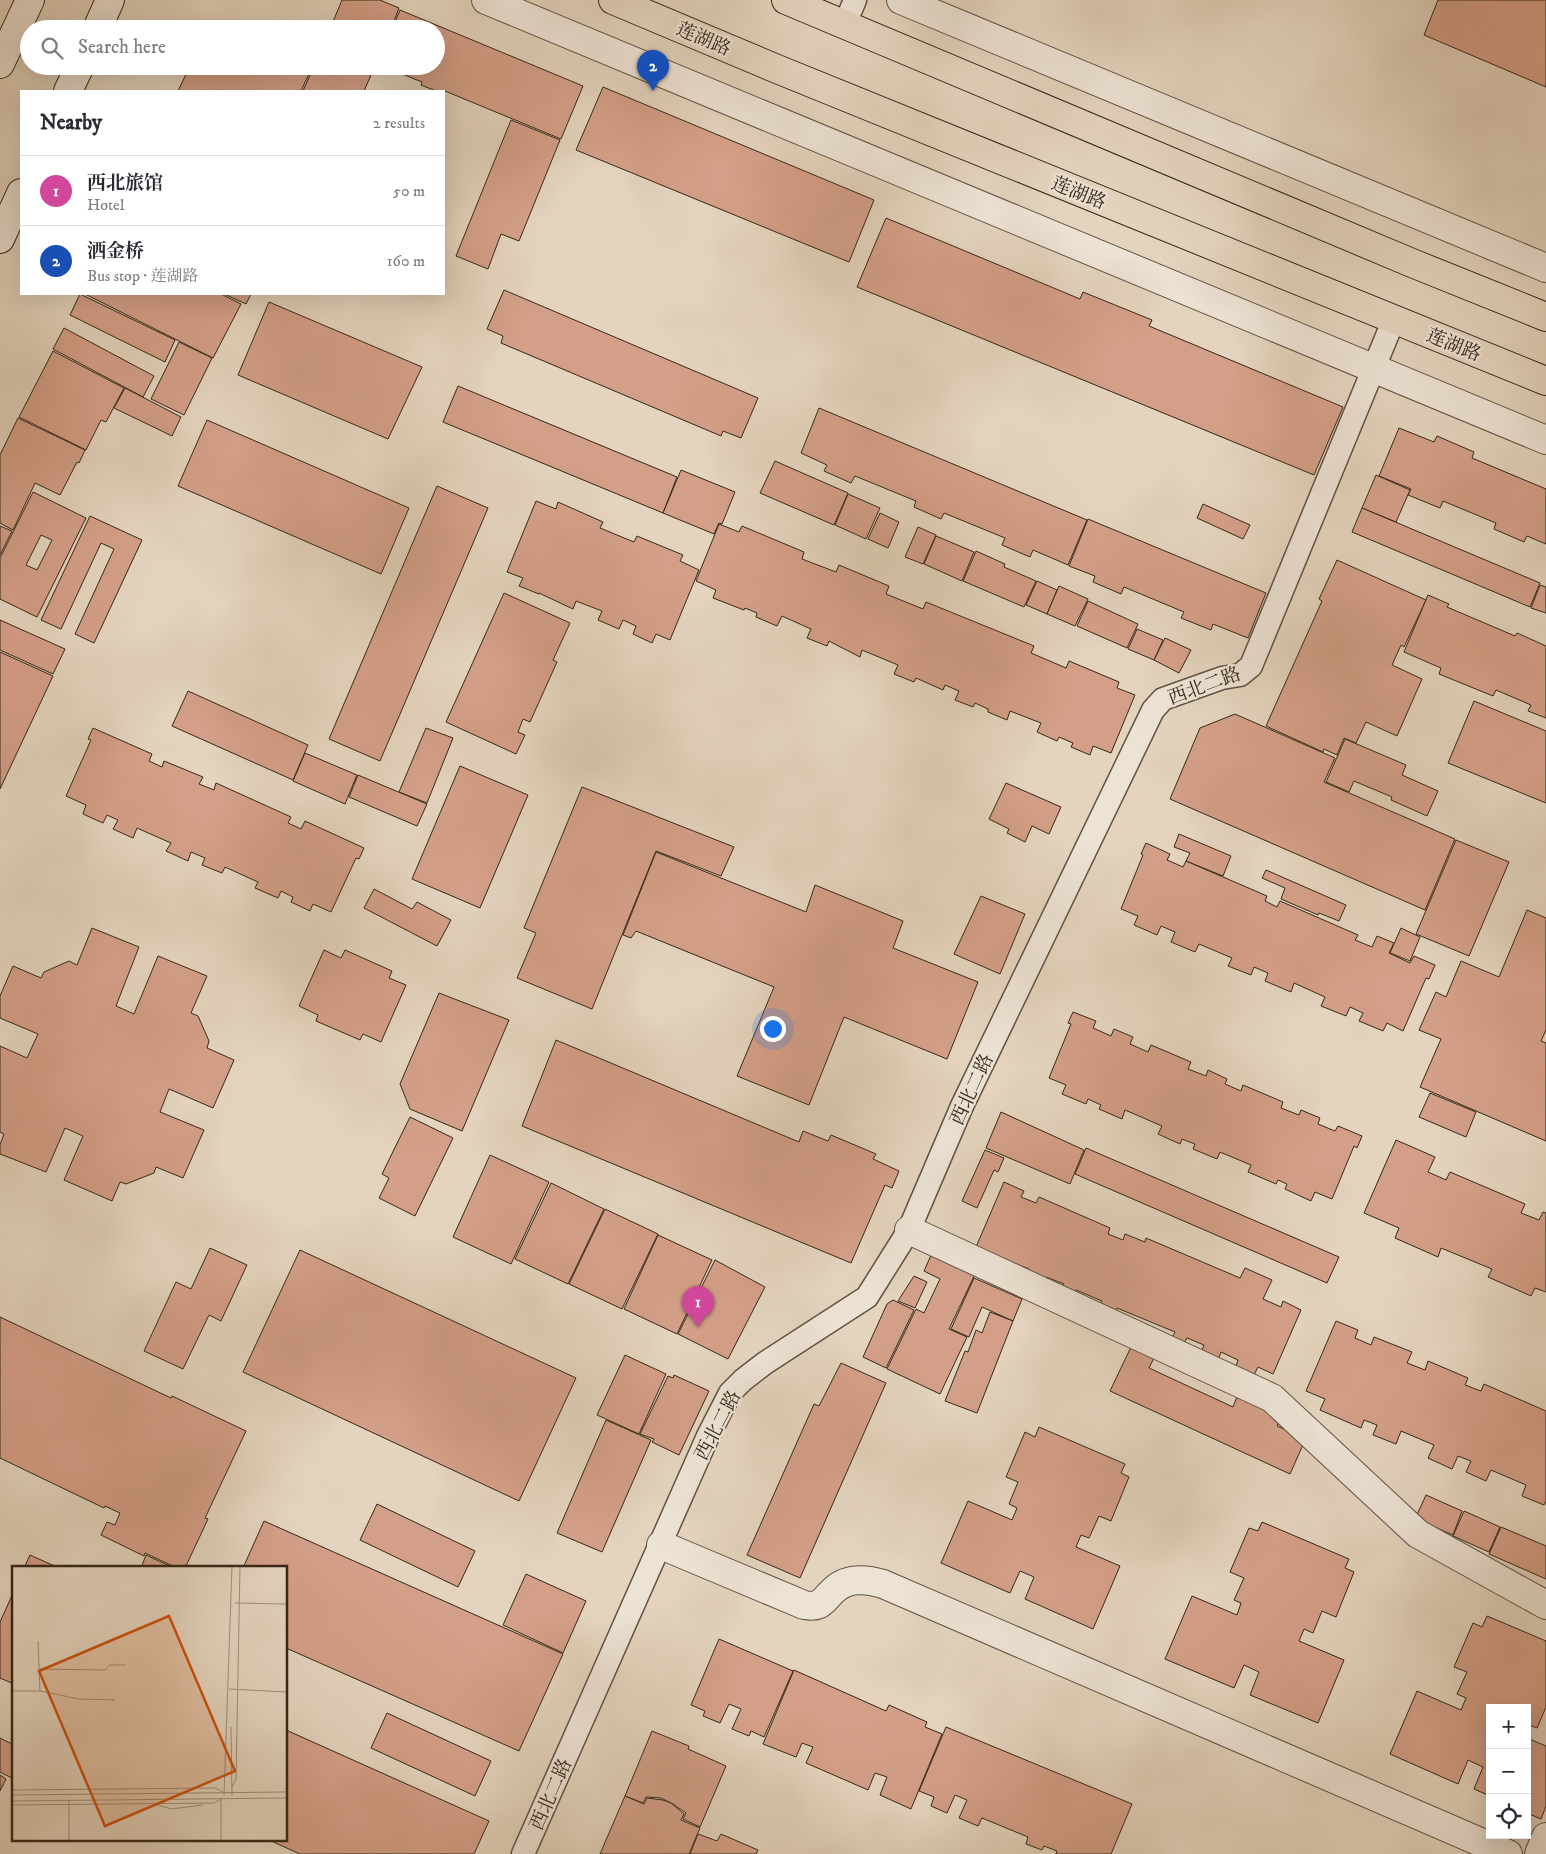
<!DOCTYPE html>
<meta charset="utf-8">
<style>
:root{--surface:#fff;--page:#f2f2f3;--text:#2b2b33;--muted:#7c7c81;--line:#e1e1e2;--accent:#8f2418}
body{margin:0;font-family:"IM FELL DW Pica","Noto Serif SC",serif;background:var(--page);color:var(--text)}
.controls{position:absolute;right:15px;bottom:15px;display:grid;overflow:hidden;border-radius:0px;box-shadow:0 5px 20px #0002}
.controls button{width:45px;height:45px;display:grid;place-items:center;padding:0;border:0;border-bottom:1px solid var(--line);background:var(--surface);color:var(--text);font:25px sans-serif}
.you{position:absolute;left:772px;top:1028px;width:18px;height:18px;margin:-12px;border:4px solid #fff;border-radius:50%;background:#1a73e8;box-shadow:0 0 0 8px #1a73e833}
.badge{display:grid;place-items:center;width:32px;height:32px;border-radius:50%;background:var(--accent);color:#fff;font-size:16px;font-weight:700}
.pin{position:absolute;translate:-50% -41px;filter:drop-shadow(0 1px 2px #0008)}
.pin::after{content:'';position:absolute;top:26px;width:18px;height:15px;background:inherit;clip-path:polygon(0 0,100% 0,50% 100%)}
.list{margin:0;padding:0;list-style:none}
h2{display:flex;justify-content:space-between;align-items:center;height:65px;margin:0;padding:0 20px;font-size:21px}
h2 small{font-size:16px;font-weight:400;color:var(--muted)}
.list li{display:grid;grid-template-columns:32px 1fr auto;gap:15px;align-items:center;box-sizing:border-box;height:70px;padding:0 20px;border-top:1px solid var(--line)}
.list b{display:block;font-size:19px;white-space:nowrap}
.list p{margin:0;font-size:16px;white-space:nowrap;color:var(--muted)}
.list em{font-size:16px;font-style:normal;color:var(--muted)}
.icon{flex:none;width:28px;height:28px;fill:none;stroke:currentColor;stroke-width:2;stroke-linecap:round;stroke-linejoin:round}
.map{position:relative;flex:none;width:1546px;height:1854px;overflow:hidden}
.search{position:absolute;background:var(--surface);box-shadow:0 5px 20px #0002;left:20px;top:20px;width:425px;height:55px;display:flex;align-items:center;gap:12px;box-sizing:border-box;padding:0 18px;border-radius:28px;color:var(--muted);font-size:19px}
.panel{position:absolute;background:var(--surface);box-shadow:0 5px 20px #0002;left:20px;top:90px;width:425px;height:205px;border-radius:0px}
.map>svg:first-child{display:block}
.building{fill:#d49f88;stroke:#342819;fill-rule:evenodd}
.lines{fill:none;stroke-linecap:round;stroke-linejoin:round}
.lane-casing{stroke:#605342;stroke-width:25}
.street-casing{stroke:#605342;stroke-width:30}
.secondary-casing{stroke:#342819;stroke-width:30}
.primary-casing{stroke:#342819;stroke-width:30}
.lane{stroke:#ede3d5;stroke-width:22}
.street{stroke:#ede3d5;stroke-width:28}
.secondary{stroke:#ede3d5;stroke-width:28}
.primary{stroke:#e4d4be;stroke-width:28}
.labels{text-anchor:middle;stroke-width:4.5;stroke-linejoin:round;paint-order:stroke}
.street-label{font-size:19px;fill:#342819;stroke:#ede3d5}
.inset-road{fill:none;stroke:#9e8f7c;stroke-width:1}
.view{fill:#cd520e;fill-opacity:0.15;stroke:#cd520e;stroke-width:2.5}
.inset-edge{fill:none;stroke:#342819;stroke-width:2.5}
</style>
<div class="map">
<svg width="1546" height="1854" viewBox="0 0 1546 1854">
<rect width="100%" height="100%" fill="#e4d4be"/>
<filter id="stains"><feTurbulence type="fractalNoise" baseFrequency=".004" numOctaves="4"/><feColorMatrix values="0 0 0 0 .2 0 0 0 0 .09 0 0 0 0 .02 0 0 0 .5 -.17"/></filter>
<radialGradient id="worn" r=".72"><stop offset=".6" stop-color="#630" stop-opacity="0"/><stop offset="1" stop-color="#630" stop-opacity=".3"/></radialGradient>
<!-- building -->
<g class="building">
<polygon points="342,0 380,0 399,8 391,29 330,29"/>
<polygon points="1438,0 1546,0 1546,87 1424,35"/>
<polygon points="400,10 583,86 561,139 445,91 444,93 444,91 436,91 421,85 422,82 385,67 436,66 436,29 392,29"/>
<polygon points="190,66 292,66 309,74 301,91 178,91"/>
<polygon points="314,66 375,66 364,91 303,91"/>
<polygon points="603,87 874,200 849,262 576,150"/>
<polygon points="511,120 560,140 519,241 501,234 488,269 456,256"/>
<polygon points="886,218 1080,299 1083,292 1152,320 1149,326 1343,407 1314,475 857,287"/>
<polygon points="504,290 758,398 741,438 723,431 721,436 501,343 503,336 487,329"/>
<polygon points="80,294 175,340 165,362 70,315"/>
<polygon points="85,294 221,294 241,304 213,358"/>
<polygon points="224,294 251,294 246,304"/>
<polygon points="269,302 422,367 388,439 238,375"/>
<polygon points="64,328 154,376 143,397 53,349"/>
<polygon points="179,342 212,358 184,415 151,399"/>
<polygon points="53,351 124,388 106,422 101,420 86,450 19,417"/>
<polygon points="458,386 677,477 663,513 443,422"/>
<polygon points="125,388 181,417 172,436 114,408"/>
<polygon points="819,408 1087,520 1068,565 1033,550 1030,557 1002,545 1005,538 944,513 941,519 914,507 916,501 855,476 851,483 824,471 827,465 801,453"/>
<polygon points="18,418 85,450 79,463 77,462 60,495 35,483 13,530 0,523 0,455"/>
<polygon points="207,420 409,508 381,574 178,486"/>
<polygon points="1399,428 1434,442 1437,436 1474,452 1472,458 1546,489 1546,544 1527,536 1524,542 1494,529 1496,523 1443,501 1440,508 1408,495 1411,489 1379,476"/>
<polygon points="775,461 848,493 834,525 760,493"/>
<polygon points="681,470 735,492 722,524 719,523 714,534 663,513"/>
<polygon points="1376,475 1410,490 1396,522 1362,508"/>
<polygon points="437,486 488,508 380,761 329,739"/>
<path d="M 33,492 L 86,518 L 37,617 L 0,599 L 0,558 ZM 41,535 L 52,540 L 37,570 L 26,565 Z"/>
<polygon points="848,494 880,508 866,539 835,525"/>
<polygon points="536,501 556,509 558,502 603,522 600,528 634,542 637,536 683,555 680,561 699,570 670,640 656,634 652,643 633,634 636,626 623,620 619,629 598,620 602,611 576,601 573,609 539,593 539,594 519,586 523,578 507,572"/>
<polygon points="1203,504 1250,525 1243,539 1197,518"/>
<polygon points="1362,508 1540,583 1530,607 1352,532"/>
<polygon points="880,513 899,522 888,548 868,539"/>
<polygon points="90,516 142,540 94,643 75,634 114,549 101,543 61,629 41,620"/>
<polygon points="1088,519 1266,593 1248,638 1213,624 1211,630 1181,618 1184,612 1124,587 1121,594 1093,582 1095,576 1069,566"/>
<polygon points="719,524 739,532 742,526 804,552 802,559 836,572 839,565 889,586 886,594 923,609 926,602 1034,646 1031,653 1066,668 1069,661 1119,682 1117,688 1135,695 1111,753 1093,746 1090,755 1071,747 1073,743 1059,737 1057,741 1037,732 1041,723 1010,711 1007,720 988,712 988,709 975,703 973,707 955,700 959,691 945,685 943,690 916,678 914,682 894,674 898,665 862,650 860,657 829,641 827,646 807,638 811,629 782,616 777,626 756,617 757,613 745,608 744,610 713,598 716,590 696,581"/>
<polygon points="0,526 12,531 0,555"/>
<polygon points="918,527 936,535 923,564 905,557"/>
<polygon points="936,536 974,552 962,581 924,564"/>
<polygon points="976,551 1005,564 1004,567 1036,581 1024,607 963,581"/>
<polygon points="1337,560 1426,600 1404,647 1401,645 1392,665 1422,679 1397,736 1366,722 1356,743 1344,738 1337,755 1324,749 1323,752 1266,726 1322,601 1319,599"/>
<polygon points="1037,581 1057,590 1047,614 1026,605"/>
<polygon points="1540,585 1546,587 1546,613 1531,608"/>
<polygon points="1059,586 1088,599 1075,626 1047,614"/>
<polygon points="504,593 570,623 553,660 557,662 530,722 523,719 518,732 525,735 516,754 446,722"/>
<polygon points="1428,595 1449,604 1447,607 1515,636 1517,633 1546,646 1546,718 1528,711 1531,705 1496,690 1493,696 1439,674 1441,668 1404,652"/>
<polygon points="1088,601 1138,624 1127,648 1077,626"/>
<polygon points="0,620 65,649 53,674 0,650"/>
<polygon points="1137,629 1163,640 1154,660 1128,649"/>
<polygon points="1165,638 1191,650 1179,673 1154,660"/>
<polygon points="0,652 53,676 0,789"/>
<polygon points="188,691 308,745 293,780 172,726"/>
<polygon points="1474,701 1546,731 1546,803 1448,763"/>
<polygon points="1235,714 1335,758 1324,782 1455,839 1425,910 1170,799 1200,728"/>
<polygon points="93,728 152,754 149,761 162,767 164,761 203,777 199,784 214,790 216,783 291,817 288,823 301,829 305,821 364,848 359,859 356,858 331,912 313,904 310,911 291,902 293,897 281,891 278,898 255,888 258,882 225,867 222,873 202,865 205,858 191,852 188,861 166,851 171,843 137,828 133,838 113,829 118,820 107,815 103,823 83,814 86,805 66,796 91,740 88,739"/>
<polygon points="426,728 453,738 427,803 399,792"/>
<polygon points="1345,739 1406,765 1402,775 1438,791 1427,816 1391,800 1392,797 1354,781 1349,792 1326,782"/>
<polygon points="305,753 357,775 345,804 293,781"/>
<polygon points="460,766 528,795 480,908 412,879"/>
<polygon points="358,775 427,804 417,826 349,797"/>
<polygon points="1006,783 1061,807 1049,834 1032,826 1025,842 1007,833 1009,829 989,819"/>
<polygon points="582,787 734,847 721,876 656,851 592,1009 517,978 536,933 524,928"/>
<polygon points="1179,834 1231,856 1223,876 1186,861 1190,853 1174,847"/>
<polygon points="1456,840 1509,862 1469,956 1416,934"/>
<polygon points="1146,843 1170,854 1167,860 1183,867 1186,861 1267,896 1265,901 1277,907 1280,901 1358,935 1355,940 1372,947 1377,936 1394,943 1389,953 1410,963 1414,956 1435,965 1429,979 1426,978 1403,1031 1387,1023 1383,1031 1359,1021 1363,1013 1350,1007 1346,1016 1321,1006 1325,997 1294,983 1291,992 1265,981 1268,973 1254,967 1251,975 1228,966 1232,958 1199,944 1195,952 1171,942 1175,932 1161,926 1157,935 1134,925 1138,916 1121,909 1143,855 1141,854"/>
<polygon points="656,852 806,912 815,885 903,921 893,948 978,982 947,1059 844,1017 809,1105 737,1076 774,987 636,931 631,938 623,935"/>
<polygon points="1266,870 1346,905 1339,921 1319,913 1318,915 1281,899 1285,888 1262,878"/>
<polygon points="374,889 412,909 417,902 451,920 437,946 364,908"/>
<polygon points="981,896 1025,914 1000,974 954,954"/>
<polygon points="1527,910 1546,918 1546,1030 1541,1041 1546,1043 1546,1141 1420,1087 1441,1039 1419,1030 1436,992 1446,997 1461,961 1499,977"/>
<polygon points="92,928 139,947 116,1006 134,1014 158,956 207,976 191,1013 198,1016 209,1041 207,1048 234,1060 213,1108 169,1089 167,1094 160,1112 204,1130 183,1178 156,1167 154,1173 126,1184 120,1182 112,1201 64,1180 83,1136 65,1128 46,1172 0,1154 0,1145 4,1134 0,1132 0,1046 27,1058 38,1034 0,1018 0,996 13,966 41,978 44,972 69,961 77,965"/>
<polygon points="1401,928 1420,937 1410,961 1390,953"/>
<polygon points="324,950 341,958 345,950 392,971 389,978 406,985 381,1042 363,1034 360,1040 316,1021 318,1015 299,1006"/>
<polygon points="439,993 509,1020 462,1131 410,1109 400,1084"/>
<polygon points="1073,1012 1096,1021 1093,1028 1111,1036 1114,1029 1133,1037 1130,1044 1148,1052 1151,1045 1191,1062 1188,1069 1206,1076 1208,1070 1227,1079 1225,1084 1241,1091 1243,1085 1283,1102 1281,1108 1299,1115 1301,1110 1320,1118 1318,1124 1335,1131 1338,1126 1362,1136 1357,1148 1354,1146 1332,1199 1315,1192 1311,1201 1285,1189 1287,1184 1278,1180 1276,1184 1248,1172 1251,1165 1220,1152 1217,1159 1193,1149 1195,1144 1182,1139 1180,1144 1158,1134 1162,1126 1125,1110 1122,1119 1099,1109 1101,1105 1088,1099 1086,1104 1062,1094 1066,1085 1049,1078 1071,1024 1068,1023"/>
<polygon points="556,1040 799,1142 803,1131 828,1141 831,1135 876,1154 873,1159 899,1171 892,1188 885,1185 851,1263 522,1126"/>
<polygon points="1430,1093 1476,1112 1466,1137 1419,1117"/>
<polygon points="1001,1112 1084,1150 1070,1184 986,1148"/>
<polygon points="410,1117 453,1138 415,1216 379,1198 389,1178 382,1174"/>
<polygon points="1396,1140 1435,1157 1428,1172 1446,1180 1450,1172 1525,1204 1521,1213 1539,1220 1543,1212 1546,1213 1546,1292 1535,1288 1531,1296 1488,1277 1492,1269 1441,1248 1438,1257 1395,1238 1399,1228 1364,1213"/>
<polygon points="1086,1148 1339,1257 1327,1283 1075,1174"/>
<polygon points="985,1150 1004,1158 998,1172 994,1170 977,1208 962,1201"/>
<polygon points="490,1155 549,1182 511,1264 453,1237"/>
<polygon points="1004,1182 1024,1191 1021,1197 1036,1203 1039,1197 1110,1228 1108,1234 1123,1240 1125,1234 1145,1242 1146,1238 1240,1278 1245,1268 1272,1280 1263,1299 1281,1307 1283,1301 1301,1310 1273,1374 1258,1367 1254,1375 1236,1366 1238,1360 1221,1352 1218,1360 1201,1353 1204,1345 1187,1338 1184,1343 1172,1338 1175,1332 1117,1308 1113,1316 1098,1309 1102,1301 1076,1290 1074,1295 1061,1289 1064,1284 1046,1277 1042,1286 1025,1279 1029,1269 1011,1262 1009,1269 976,1247"/>
<polygon points="551,1183 604,1209 568,1284 515,1259"/>
<polygon points="605,1209 658,1234 622,1309 569,1284"/>
<polygon points="658,1235 712,1260 677,1334 624,1309"/>
<polygon points="210,1248 247,1265 221,1321 209,1315 183,1369 144,1351 176,1282 191,1289"/>
<polygon points="300,1250 576,1378 519,1501 243,1372"/>
<polygon points="932,1253 979,1266 949,1329 967,1337 940,1394 887,1369 916,1309 924,1313 940,1279 924,1271"/>
<polygon points="715,1260 765,1287 728,1359 678,1334"/>
<polygon points="914,1276 927,1282 915,1308 898,1301"/>
<polygon points="974,1278 1022,1299 1013,1321 982,1307 969,1337 951,1329"/>
<polygon points="893,1300 914,1310 886,1368 863,1357 887,1304"/>
<polygon points="990,1312 1013,1321 977,1413 945,1401 965,1351 968,1352 976,1330 982,1333"/>
<polygon points="0,1317 171,1398 172,1396 246,1431 205,1518 208,1519 185,1568 177,1568 145,1553 144,1556 101,1535 107,1522 115,1525 120,1513 105,1506 104,1508 0,1458"/>
<polygon points="1336,1321 1358,1330 1355,1338 1371,1345 1374,1337 1412,1352 1407,1363 1425,1370 1428,1361 1468,1378 1465,1385 1481,1391 1484,1384 1546,1411 1546,1501 1544,1505 1522,1496 1526,1485 1491,1470 1486,1481 1466,1472 1471,1461 1458,1456 1452,1469 1428,1458 1434,1445 1401,1431 1396,1444 1373,1435 1377,1425 1364,1420 1361,1428 1320,1410 1325,1399 1306,1391"/>
<polygon points="1131,1347 1154,1358 1149,1368 1233,1407 1237,1397 1281,1418 1277,1426 1306,1438 1290,1474 1110,1391"/>
<polygon points="625,1355 666,1374 639,1434 597,1415"/>
<polygon points="841,1363 886,1383 800,1578 747,1555 814,1404 819,1406"/>
<polygon points="674,1375 709,1391 679,1455 652,1442 654,1439 640,1434 668,1376 673,1378"/>
<polygon points="606,1420 651,1440 602,1552 557,1533"/>
<polygon points="1039,1427 1125,1464 1121,1473 1129,1477 1111,1521 1099,1516 1089,1538 1081,1535 1076,1547 1120,1566 1093,1629 1025,1599 1034,1577 1020,1571 1010,1593 941,1563 968,1501 1012,1520 1017,1508 1009,1504 1018,1482 1006,1477 1025,1432 1035,1437"/>
<polygon points="1426,1495 1462,1511 1453,1535 1415,1519"/>
<polygon points="377,1504 475,1551 458,1587 360,1540"/>
<polygon points="1464,1511 1500,1527 1489,1552 1453,1536"/>
<polygon points="264,1521 563,1654 519,1751 286,1648 286,1568 243,1568"/>
<polygon points="1262,1522 1349,1559 1345,1568 1354,1572 1336,1617 1322,1611 1313,1633 1304,1629 1299,1641 1344,1660 1318,1723 1250,1695 1259,1672 1244,1665 1234,1688 1165,1659 1192,1596 1237,1615 1241,1603 1234,1600 1244,1578 1230,1572 1249,1528 1258,1531"/>
<polygon points="1501,1527 1546,1546 1546,1579 1489,1554"/>
<polygon points="30,1555 59,1568 24,1568"/>
<polygon points="146,1555 174,1568 141,1568"/>
<polygon points="526,1574 586,1601 563,1653 503,1625"/>
<polygon points="14,1591 14,1684 0,1678 0,1622"/>
<polygon points="1487,1616 1546,1641 1546,1707 1537,1728 1529,1725 1527,1728 1527,1708 1490,1708 1490,1796 1474,1789 1483,1767 1468,1760 1458,1784 1390,1754 1417,1691 1461,1710 1466,1698 1457,1694 1467,1672 1454,1667 1473,1623 1482,1627"/>
<polygon points="719,1639 793,1671 764,1737 751,1731 749,1736 732,1729 741,1709 729,1704 720,1723 703,1716 705,1711 691,1705"/>
<polygon points="794,1670 886,1711 889,1705 927,1722 925,1727 942,1734 911,1809 880,1795 887,1777 875,1773 868,1790 806,1763 813,1747 802,1743 796,1757 763,1744"/>
<polygon points="387,1713 491,1761 475,1796 371,1748"/>
<polygon points="946,1727 1132,1804 1111,1854 1056,1854 1057,1851 1044,1846 1042,1850 1026,1844 1028,1837 982,1818 978,1826 959,1818 967,1800 955,1795 947,1813 931,1806 934,1797 919,1791"/>
<polygon points="286,1730 489,1821 474,1854 300,1854 269,1840 286,1840"/>
<polygon points="652,1731 689,1746 688,1749 726,1766 700,1827 683,1819 686,1813 673,1804 661,1798 646,1797 643,1803 625,1796"/>
<polygon points="0,1738 14,1745 14,1779 0,1772"/>
<polygon points="1527,1738 1546,1746 1546,1806 1541,1819 1527,1813"/>
<polygon points="0,1775 6,1779 0,1791"/>
<polygon points="625,1796 644,1804 647,1798 663,1800 671,1803 684,1814 681,1820 700,1828 689,1854 600,1854"/>
<polygon points="698,1834 717,1841 721,1834 758,1850 756,1854 690,1854"/>
</g>
<g class="lines">
<!-- lane casing -->
<g class="lane-casing">
<g id="lane">
<polyline points="845,24 855,0"/>
<polyline points="523,1854 708,1436 730,1393 743,1380 765,1363 867,1297 909,1230 962,1106 1153,710 1163,699 1222,678 1240,675 1251,666 1394,319"/>
</g>
</g>
<!-- street casing -->
<g class="street-casing">
<g id="street">
<polyline points="486,0 1546,440"/>
<polyline points="901,0 1546,268"/>
<polyline points="909,1230 1272,1398 1418,1534 1546,1605"/>
<path d="M 661,1545 L 804,1605 C 822,1608 822,1601 834,1590 C 848,1577 866,1579 883,1584 L 1508,1854"/>
<polyline points="1539,1854 1546,1837"/>
</g>
</g>
<!-- secondary casing -->
<g class="secondary-casing">
<g id="secondary">
<polyline points="97,29 110,0"/>
<polyline points="0,64 30,0"/>
<polyline points="68,91 80,66"/>
<polyline points="0,239 21,193"/>
</g>
</g>
<!-- primary casing -->
<g class="primary-casing">
<g id="primary">
<polyline points="613,0 777,69 1546,381"/>
<polyline points="786,0 1412,263 1546,317"/>
</g>
</g>
<!-- lane -->
<use href="#lane" class="lane"/>
<!-- street -->
<use href="#street" class="street"/>
<!-- secondary -->
<use href="#secondary" class="secondary"/>
<!-- primary -->
<use href="#primary" class="primary"/>
</g>
<g class="labels">
<!-- street labels -->
<g class="street-label">
<text transform="translate(704 38) rotate(23)" y="7">莲湖路</text>
<text transform="translate(1079 192) rotate(22)" y="7">莲湖路</text>
<text transform="translate(1454 344) rotate(22)" y="7">莲湖路</text>
<text transform="translate(1204 685) rotate(-20)" y="7">西北二路</text>
<text transform="translate(971 1089) rotate(-65)" y="7">西北二路</text>
<text transform="translate(717 1425) rotate(-62)" y="7">西北二路</text>
<text transform="translate(550 1794) rotate(-66)" y="7">西北二路</text>
</g>
</g>
<!-- overview -->
<g transform="translate(12 1566)">
<rect width="275" height="275" fill="#e4d4be"/>
<path class="inset-road" d="M 223,37 L 275,38M 26,75 L 28,125M 28,103 L 93,104 L 98,99 L 113,99M 217,123 L 275,126M 0,125 L 28,125 L 67,133 L 103,134M 219,161 L 220,230M 220,221 L 224,213 L 228,0M 0,224 L 203,222 L 211,226M 0,229 L 275,226M 212,229 L 220,0M 0,235 L 275,232M 57,235 L 57,275M 0,239 L 202,237 L 209,233M 146,239 L 159,243 L 191,239M 209,275 L 209,233"/>
<path class="view" d="M 157,50 L 223,205 L 93,260 L 27,105 Z"/>
<rect width="275" height="275" class="inset-edge"/>
</g>
<rect width="100%" height="100%" filter="url(#stains)"/>
<rect width="100%" height="100%" fill="url(#worn)"/>
</svg>
<div class="controls">
<button>+</button>
<button>−</button>
<button><svg class="icon" aria-label="locate" viewBox="0 0 24 24"><circle cx="12" cy="12" r="6"/><path d="M12 2v4M12 18v4M2 12h4M18 12h4"/></svg></button>
</div>
<div class="you"></div>
<div class="pin badge" style="left:698px;top:1327px;background:#d1479c">1</div>
<div class="pin badge" style="left:653px;top:91px;background:#1a4fb4">2</div>
<div class="search"><svg class="icon" aria-label="search" viewBox="0 0 24 24"><circle cx="10" cy="10" r="6"/><path d="M15 15l6 6"/></svg>Search here</div>
<section class="panel">
<h2>Nearby<small>2 results</small></h2>
<ul class="list">
<li><span class="badge" style="background:#d1479c">1</span><div><b>西北旅馆</b><p>Hotel</p></div><em>50 m</em></li>
<li><span class="badge" style="background:#1a4fb4">2</span><div><b>洒金桥</b><p>Bus stop · 莲湖路</p></div><em>160 m</em></li>
</ul>
</section>
</div>
